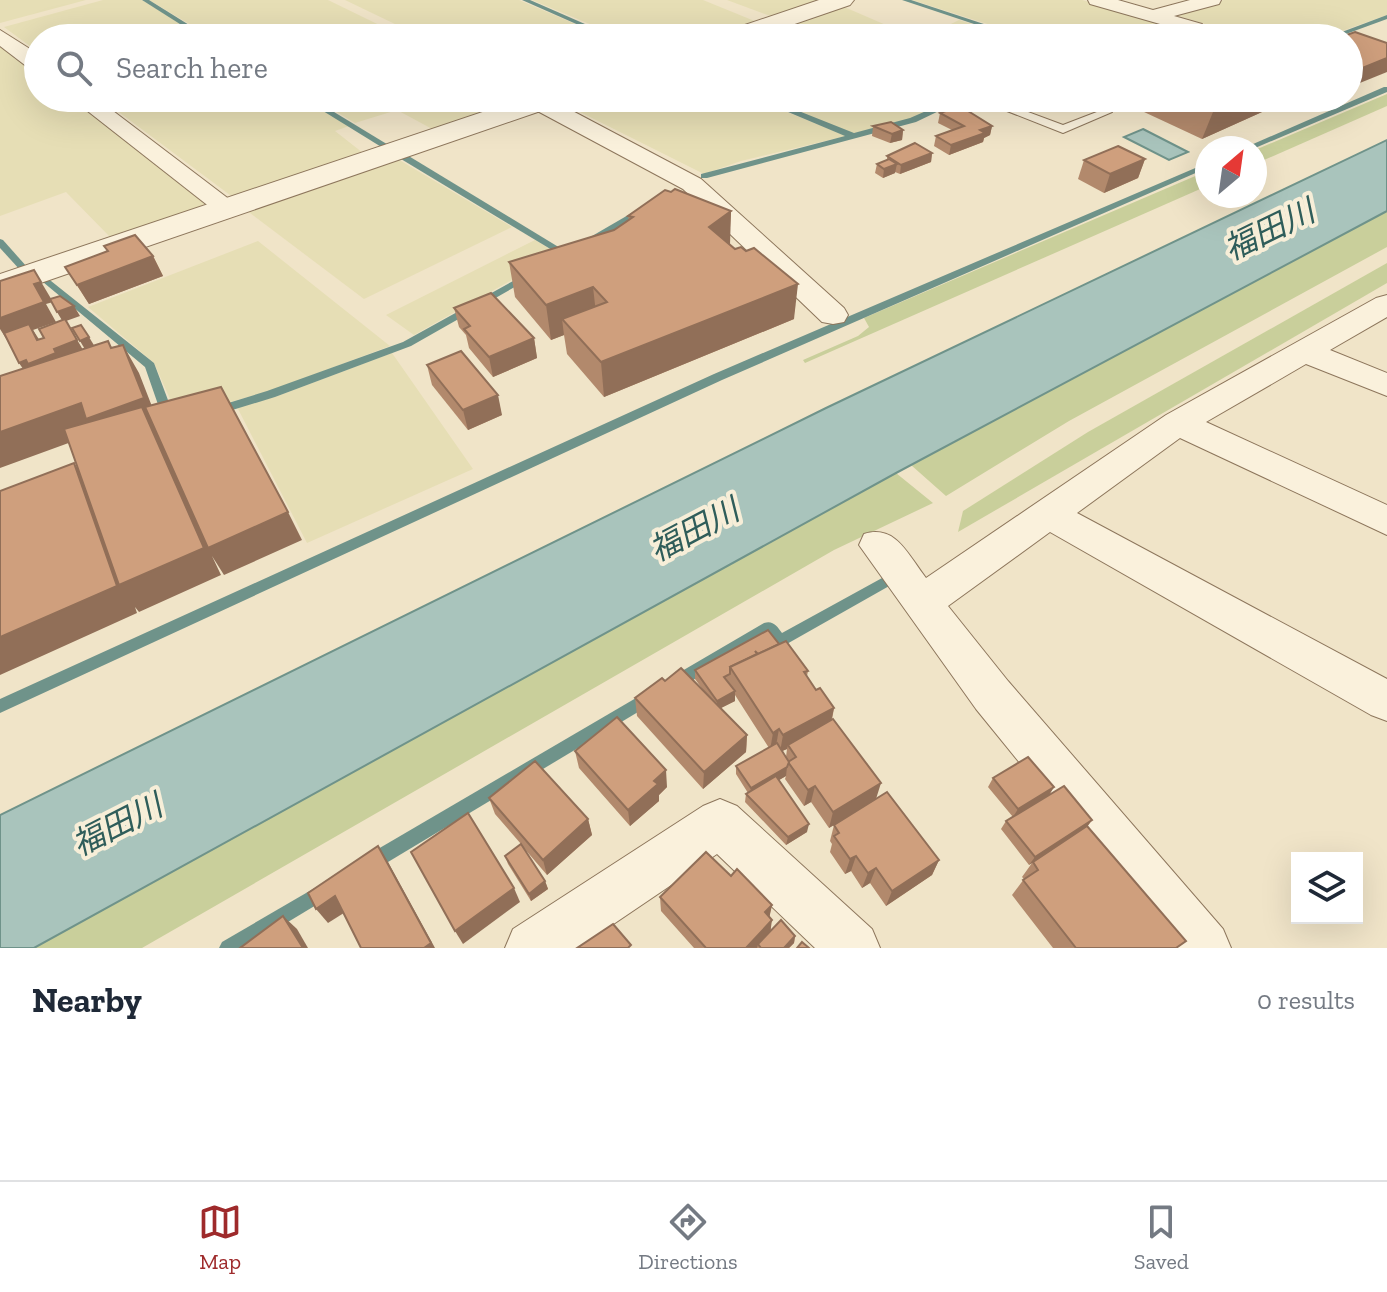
<!DOCTYPE html>
<meta charset="utf-8">
<style>
:root{--surface:#fff;--page:#f6f6f7;--text:#1f2937;--muted:#747a83;--line:#e0e1e3;--accent:#9e2a2b}
body{margin:0;font-family:"Zilla Slab","Noto Sans JP",serif;background:var(--page);color:var(--text)}
.controls{position:absolute;right:24px;bottom:24px;display:grid;overflow:hidden;border-radius:0px;box-shadow:0 8px 32px #0002}
.controls button{width:72px;height:72px;display:grid;place-items:center;padding:0;border:0;border-bottom:2px solid var(--line);background:var(--surface);color:var(--text);font:40px sans-serif}
.compass{position:absolute;left:1195px;top:136px;width:72px;height:72px;border-radius:50%;background:var(--surface);box-shadow:0 8px 32px #0002;rotate:29deg}
.list{margin:0;padding:0;list-style:none}
h2{display:flex;justify-content:space-between;align-items:center;height:104px;margin:0;padding:0 32px;font-size:34px}
h2 small{font-size:26px;font-weight:400;color:var(--muted)}
.icon{flex:none;width:44px;height:44px;fill:none;stroke:currentColor;stroke-width:2;stroke-linecap:round;stroke-linejoin:round}
.map{position:relative;flex:none;width:1387px;height:948px;overflow:hidden}
.search{position:absolute;background:var(--surface);box-shadow:0 8px 32px #0002;left:24px;right:24px;top:24px;height:88px;display:flex;align-items:center;gap:20px;box-sizing:border-box;padding:0 28px;border-radius:44px;color:var(--muted);font-size:30px}
.sheet{height:232px;background:var(--surface)}
nav{display:flex;justify-content:space-around;align-items:center;box-sizing:border-box;height:112px;border-top:2px solid var(--line);background:var(--surface);font-size:22px;color:var(--muted)}
nav a{display:grid;justify-items:center;gap:4px}
nav .on{color:var(--accent)}
.map>svg:first-child{display:block}
.farmland{fill:#e6deb5}
.green{fill:#c9cf9b}
.water{fill:#a9c4bc;stroke:#6f938a;stroke-width:2}
.lines{fill:none;stroke-linecap:round;stroke-linejoin:round}
.stream{fill:#6f938a;fill-rule:evenodd}
.service-casing{stroke:#8d765c;stroke-width:2}
.minor-casing{stroke:#8d765c;stroke-width:2}
.tertiary-casing{stroke:#8d765c;stroke-width:2}
.service{fill:#faf1dc;fill-rule:evenodd}
.minor{fill:#faf1dc;fill-rule:evenodd}
.tertiary{fill:#faf1dc;fill-rule:evenodd}
.wall{fill:#b2896c;fill-rule:evenodd}
.shaded-wall{fill:#916f58}
.building{fill:#cf9f7d;stroke:#916f58;stroke-width:2}
.labels{text-anchor:middle;stroke-width:8;stroke-linejoin:round;paint-order:stroke}
.water-label{font-size:32px;font-style:italic;fill:#2f5d5a;stroke:#f7eed8}
</style>
<div class="map">
<svg width="1387" height="948" viewBox="0 0 1387 948">
<rect width="100%" height="100%" fill="#f0e4c8"/>
<!-- farmland -->
<g class="farmland">
<polygon points="0,0 86,0 0,23"/>
<polygon points="103,0 142,0 205,38 38,38 38,52 4,27"/>
<polygon points="149,0 328,0 406,38 213,38"/>
<polygon points="345,0 519,0 608,38 424,38"/>
<polygon points="532,0 703,0 757,22 712,38 623,38"/>
<polygon points="727,0 824,0 773,17"/>
<polygon points="912,0 1082,0 1187,30 1156,38 1031,38"/>
<polygon points="1224,0 1387,0 1387,15 1322,38 1232,38 1211,26 1173,14"/>
<polygon points="842,6 916,38 828,38 796,26 795,23"/>
<polygon points="959,20 1017,38 923,38"/>
<polygon points="0,43 38,72 38,98 71,98 205,203 200,209 112,239 66,192 0,216"/>
<polygon points="100,98 303,98 349,126 335,131 363,153 234,198"/>
<polygon points="313,98 522,98 522,101 434,130 397,110 355,123"/>
<polygon points="573,98 753,98 846,136 741,161 704,174 560,102"/>
<polygon points="822,98 958,98 912,119 851,134 796,112"/>
<polygon points="396,158 512,227 364,299 246,210"/>
<polygon points="535,240 558,254 414,335 386,315"/>
<polygon points="258,241 390,346 273,390 178,417 154,363 88,307"/>
<polygon points="392,353 473,469 307,543 237,407 275,397"/>
</g>
<!-- green -->
<g class="green">
<polygon points="1387,94 1387,106 1255,164 1255,150"/>
<polygon points="1207,171 1207,186 805,363 803,360 858,336 869,327 864,318"/>
<polygon points="1387,211 1387,247 1069,421 946,496 911,465"/>
<polygon points="1387,263 1387,283 958,532 963,511 1088,432"/>
<polygon points="896,473 933,503 834,550 142,948 34,948"/>
</g>
<!-- water -->
<g class="water">
<polygon points="1143,129 1188,152 1169,160 1124,137"/>
<polygon points="1387,140 1387,211 896,473 34,948 0,948 0,815 826,408"/>
</g>
<g class="lines">
<!-- stream -->
<g class="stream">
<polygon points="142,0 149,0 210,38 202,38"/>
<polygon points="522,0 530,0 617,38 608,38"/>
<polygon points="902,0 911,0 1026,38 1016,38"/>
<polygon points="1387,15 1387,19 1335,38 1326,38"/>
<polygon points="1186,20 1190,20 1231,38 1222,38 1186,22"/>
<polygon points="1384,87 1387,87 1387,92 1255,148 1244,148"/>
<polygon points="302,98 311,98 390,146 383,148"/>
<polygon points="755,98 766,98 854,133 910,118 956,98 966,98 916,122 707,178 701,178 701,174 845,136"/>
<polygon points="401,155 407,155 570,254 568,256 562,256 401,159"/>
<polygon points="1207,163 1207,168 722,380 0,713 0,699 714,374"/>
<polygon points="642,207 646,210 645,212 588,245 585,246 580,243"/>
<polygon points="0,239 3,240 27,267 27,271 21,271 0,248"/>
<polygon points="524,275 527,276 527,280 411,346 275,397 216,415 210,411 212,408 267,391 403,342"/>
<polygon points="46,277 154,363 174,416 172,419 168,420 162,416 145,367 43,282 43,278"/>
<path d="M 893,572 L 898,573 L 900,577 L 898,581 L 785,645 C 776,649 773,642 767,635 L 680,688 L 675,689 L 670,688 L 668,683 L 670,678 L 764,623 C 773,620 777,626 782,633 Z"/>
<polygon points="648,691 653,693 655,698 653,703 378,868 372,870 366,868 364,862 366,856"/>
<polygon points="325,882 331,884 333,890 331,896 245,948 219,948 222,942"/>
</g>
<!-- service casing -->
<g class="service-casing">
<g id="service">
<polygon points="1191,26 1199,26 1221,38 1208,38 1191,30"/>
<polygon points="974,98 990,98 1063,125 1102,110 1112,112 1063,133"/>
</g>
</g>
<!-- minor casing -->
<g class="minor-casing">
<g id="minor">
<polygon points="1088,0 1118,0 1153,10 1190,0 1221,0 1219,4 1174,16 1202,24 1205,28 1195,34 1090,4"/>
<polygon points="774,17 823,34 826,38 797,38 767,27 764,23 767,19"/>
<polygon points="0,30 38,54 38,70 30,69 0,46"/>
<polygon points="71,98 96,98 242,209 238,215 220,215"/>
<polygon points="529,98 548,98 701,179 844,308 848,315 844,322 833,324 822,322 683,189 530,107 527,102"/>
<path d="M 1387,295 L 1387,317 L 1330,350 L 1387,373 L 1387,396 L 1306,364 L 1206,422 L 1387,505 L 1387,535 L 1180,438 L 1077,513 L 1387,679 L 1387,721 L 1371,715 L 1050,532 L 948,606 L 1008,681 L 1223,929 L 1231,948 L 1170,948 L 976,709 L 859,545 L 864,534 C 896,524 908,555 926,578 L 1166,415 L 1376,298 Z"/>
<polygon points="720,799 737,806 872,929 880,948 815,948 717,854 578,948 505,948 513,929 703,806"/>
</g>
</g>
<!-- tertiary casing -->
<g class="tertiary-casing">
<g id="tertiary">
<polygon points="819,0 854,0 850,5 754,38 718,38 721,33"/>
<polygon points="524,98 565,98 561,104 0,297 0,274"/>
</g>
</g>
<!-- service -->
<use href="#service" class="service"/>
<!-- minor -->
<use href="#minor" class="minor"/>
<!-- tertiary -->
<use href="#tertiary" class="tertiary"/>
</g>
<!-- wall -->
<g class="wall">
<polygon points="1349,38 1387,43 1350,87 1349,86"/>
<polygon points="1114,98 1293,98 1202,139"/>
<polygon points="1298,98 1323,98 1305,106 1296,103"/>
<polygon points="940,113 992,126 990,135 984,138 983,142 949,155 934,146 936,136 952,130 938,123"/>
<polygon points="873,126 903,130 902,140 890,143 872,136"/>
<polygon points="932,153 931,162 900,174 895,172 895,173 883,178 875,173 877,164 887,160 887,156"/>
<polygon points="1145,159 1138,178 1104,193 1078,179 1084,160"/>
<polygon points="731,211 729,245 794,319 604,397 567,354 564,335 551,340 515,297 509,262 614,230 629,220 628,216"/>
<polygon points="104,246 153,256 163,276 89,304 65,267 107,251"/>
<polygon points="454,308 534,338 537,358 493,377 469,348 466,335 459,327"/>
<polygon points="427,365 502,415 468,430 432,385"/>
<path d="M 779,644 L 808,671 L 807,676 L 816,690 L 834,708 L 832,720 L 876,799 L 829,828 L 811,802 L 804,806 L 785,779 L 786,776 L 779,780 L 807,832 L 786,845 L 745,802 L 746,794 L 748,793 L 736,774 L 736,766 L 769,748 L 735,695 L 735,701 L 721,708 L 747,735 L 746,752 L 703,789 L 637,716 L 635,698 L 665,681 L 703,690 L 695,679 L 695,670 ZM 787,749 L 786,757 L 782,751 Z"/>
<polygon points="575,751 667,787 659,795 659,801 630,826 579,768"/>
<polygon points="993,778 1054,787 1049,795 1092,820 1087,827 1186,941 1177,948 1053,948 1012,895 1024,879 1022,877 1032,863 1029,865 1001,829 1006,821 1013,817 988,787"/>
<polygon points="489,798 588,819 592,835 547,875 523,847 545,881 548,889 531,901 508,864 505,856 521,844 495,814"/>
<polygon points="834,825 939,860 932,875 886,906 870,883 862,888 851,871 845,874 830,852 832,844 830,841"/>
<polygon points="731,876 772,905 769,917 771,931 795,936 794,943 789,948 694,948 661,911 660,897"/>
</g>
<!-- shaded-wall -->
<g class="shaded-wall">
<polygon points="1387,58 1387,72 1350,87 1360,69"/>
<polygon points="1236,98 1293,98 1202,139 1215,107"/>
<polygon points="1309,98 1323,98 1305,106"/>
<polygon points="992,126 990,135 984,138 983,142 949,155 951,145 980,130"/>
<polygon points="903,130 902,140 890,143 892,134"/>
<polygon points="932,153 931,162 900,174 901,165"/>
<polygon points="1145,159 1138,178 1104,193 1110,174"/>
<polygon points="897,164 895,173 883,178 884,169"/>
<polygon points="731,211 730,245 708,262 709,227"/>
<polygon points="153,256 163,276 89,304 77,285"/>
<polygon points="34,270 53,302 46,304 56,322 33,330 42,344 54,349 63,322 57,312 74,306 80,316 66,321 89,360 32,382 19,363 7,340 0,329 0,318"/>
<polygon points="798,284 794,319 604,397 601,362"/>
<polygon points="593,287 597,322 562,319 564,335 551,340 546,305"/>
<polygon points="89,337 95,347 86,351 80,341"/>
<polygon points="534,338 537,358 493,377 489,357"/>
<polygon points="123,345 139,373 160,427 288,512 302,540 224,575 212,556 221,575 139,612 135,607 137,613 0,675 0,637 74,463 93,491 96,433 0,468 0,432 81,403"/>
<polygon points="498,395 502,415 468,430 463,410"/>
<polygon points="735,691 735,701 717,710 717,701"/>
<polygon points="834,708 830,726 788,745 787,749 780,752 783,735"/>
<polygon points="779,729 776,746 770,750 773,733"/>
<polygon points="747,735 746,752 703,789 704,772"/>
<polygon points="787,767 786,776 750,797 751,788"/>
<polygon points="666,770 667,787 659,795 659,801 630,826 628,810 654,781"/>
<polygon points="881,783 876,799 829,828 833,812"/>
<polygon points="815,786 811,802 804,806 808,790"/>
<polygon points="1054,787 1049,795 1013,817 1018,809"/>
<polygon points="588,819 592,835 547,875 543,860"/>
<polygon points="1092,820 1086,828 1029,865 1035,857"/>
<polygon points="809,824 807,832 786,845 788,837"/>
<polygon points="378,846 388,862 435,948 424,948"/>
<polygon points="856,856 851,871 845,874 850,859"/>
<polygon points="939,860 932,875 886,906 892,891"/>
<polygon points="876,868 870,883 862,888 868,873"/>
<polygon points="545,881 548,889 531,901 529,894"/>
<polygon points="514,888 520,902 463,944 455,931"/>
<polygon points="335,896 347,911 328,923 316,909"/>
<polygon points="772,905 769,919 765,912"/>
<polygon points="283,916 297,929 308,948 303,948"/>
<polygon points="772,920 770,934 758,944 757,948 746,948"/>
<polygon points="795,936 794,943 789,948 784,948"/>
</g>
<!-- building -->
<g class="building">
<polygon points="1181,26 1204,35 1220,29 1244,38 1148,38"/>
<polygon points="1355,32 1387,43 1387,58 1360,69 1349,65 1349,38 1338,38"/>
<polygon points="1195,98 1236,98 1215,107"/>
<polygon points="960,106 992,126 980,130 985,133 951,145 936,136 964,126 940,113"/>
<polygon points="891,122 903,130 892,134 873,126"/>
<polygon points="915,143 932,153 901,165 887,156"/>
<polygon points="1118,146 1145,159 1110,174 1084,160"/>
<polygon points="889,159 897,164 884,169 877,164"/>
<polygon points="675,189 731,211 709,227 735,249 741,247 746,251 754,248 798,284 601,362 562,319 607,302 593,287 546,305 509,262 614,230 633,217 628,216 665,190 671,192"/>
<polygon points="135,235 153,256 77,285 65,267 108,251 104,246"/>
<polygon points="34,270 41,282 34,284 44,302 0,318 0,281"/>
<polygon points="491,293 534,338 489,357 464,329 470,326 454,308"/>
<polygon points="60,296 74,306 57,312 50,299"/>
<polygon points="65,319 77,340 54,349 56,353 28,364 26,360 19,363 4,333 29,324 37,340 44,338 39,329"/>
<polygon points="81,325 89,337 80,341 72,328"/>
<polygon points="108,341 111,348 123,345 144,398 86,419 81,403 0,432 0,376"/>
<polygon points="461,351 498,395 463,410 427,365"/>
<polygon points="221,387 288,512 208,548 145,407"/>
<polygon points="142,407 204,548 119,585 64,429"/>
<polygon points="74,463 117,586 0,637 0,491"/>
<polygon points="768,630 779,644 758,654 755,651 757,654 730,667 730,674 724,677 735,691 717,701 695,670"/>
<polygon points="786,641 808,671 804,672 816,690 820,688 834,708 783,735 779,729 773,733 730,667"/>
<polygon points="681,668 747,735 704,772 635,698 662,678 665,681"/>
<polygon points="617,717 666,770 654,781 658,784 628,810 575,751"/>
<polygon points="833,719 881,783 833,812 815,786 808,790 788,762 796,757 788,745"/>
<polygon points="777,743 789,762 787,767 751,788 736,766"/>
<polygon points="1028,757 1054,787 1018,809 993,778"/>
<polygon points="535,761 588,819 543,860 489,798"/>
<polygon points="776,776 809,824 788,837 746,794"/>
<polygon points="1064,786 1092,820 1035,857 1006,821"/>
<polygon points="887,792 939,860 892,891 876,868 868,873 856,856 850,859 834,836 839,833 834,825"/>
<polygon points="468,813 514,888 455,931 411,852"/>
<polygon points="1087,826 1186,941 1176,948 1076,948 1023,880 1038,870 1033,862"/>
<polygon points="521,844 545,881 529,894 505,856"/>
<polygon points="378,846 431,943 424,948 361,948 335,896 316,909 308,893"/>
<polygon points="706,852 731,876 737,869 772,905 765,912 772,920 746,948 706,948 660,897"/>
<polygon points="283,916 303,948 240,948"/>
<polygon points="781,920 795,936 784,948 761,948 758,944"/>
<polygon points="613,924 631,945 628,948 577,948"/>
<polygon points="802,942 809,948 797,948"/>
</g>
<g class="labels">
<!-- water labels -->
<g class="water-label">
<text transform="translate(1269 230) rotate(-26)" y="11">福田川</text>
<text transform="translate(694 530) rotate(-28)" y="11">福田川</text>
<text transform="translate(117 825) rotate(-27)" y="11">福田川</text>
</g>
</g>
</svg>
<div class="controls">
<button><svg class="icon" aria-label="layers" viewBox="0 0 24 24"><path d="M12 4l9 5-9 5-9-5zM3 14l9 5 9-5"/></svg></button>
</div>
<svg class="compass" viewBox="-18 -18 36 36"><path d="M0-13l5 13h-10z" fill="#e53935"/><path d="M0 13l5-13h-10z" fill="#747a83"/></svg>
<div class="search"><svg class="icon" aria-label="search" viewBox="0 0 24 24"><circle cx="10" cy="10" r="6"/><path d="M15 15l6 6"/></svg>Search here</div>
</div>
<section class="sheet">
<h2>Nearby<small>0 results</small></h2>
<ul class="list">
</ul>
</section>
<nav>
<a class="on"><svg class="icon" aria-label="map" viewBox="0 0 24 24"><path d="M3 6l6-2 6 2 6-2v14l-6 2-6-2-6 2zM9 4v14M15 6v14"/></svg>Map</a>
<a><svg class="icon" aria-label="directions" viewBox="0 0 24 24"><path d="M12 3l9 9-9 9-9-9zM9 14v-3h6M13 9l2 2-2 2"/></svg>Directions</a>
<a><svg class="icon" aria-label="saved" viewBox="0 0 24 24"><path d="M7 4h10v16l-5-4-5 4z"/></svg>Saved</a>
</nav>
